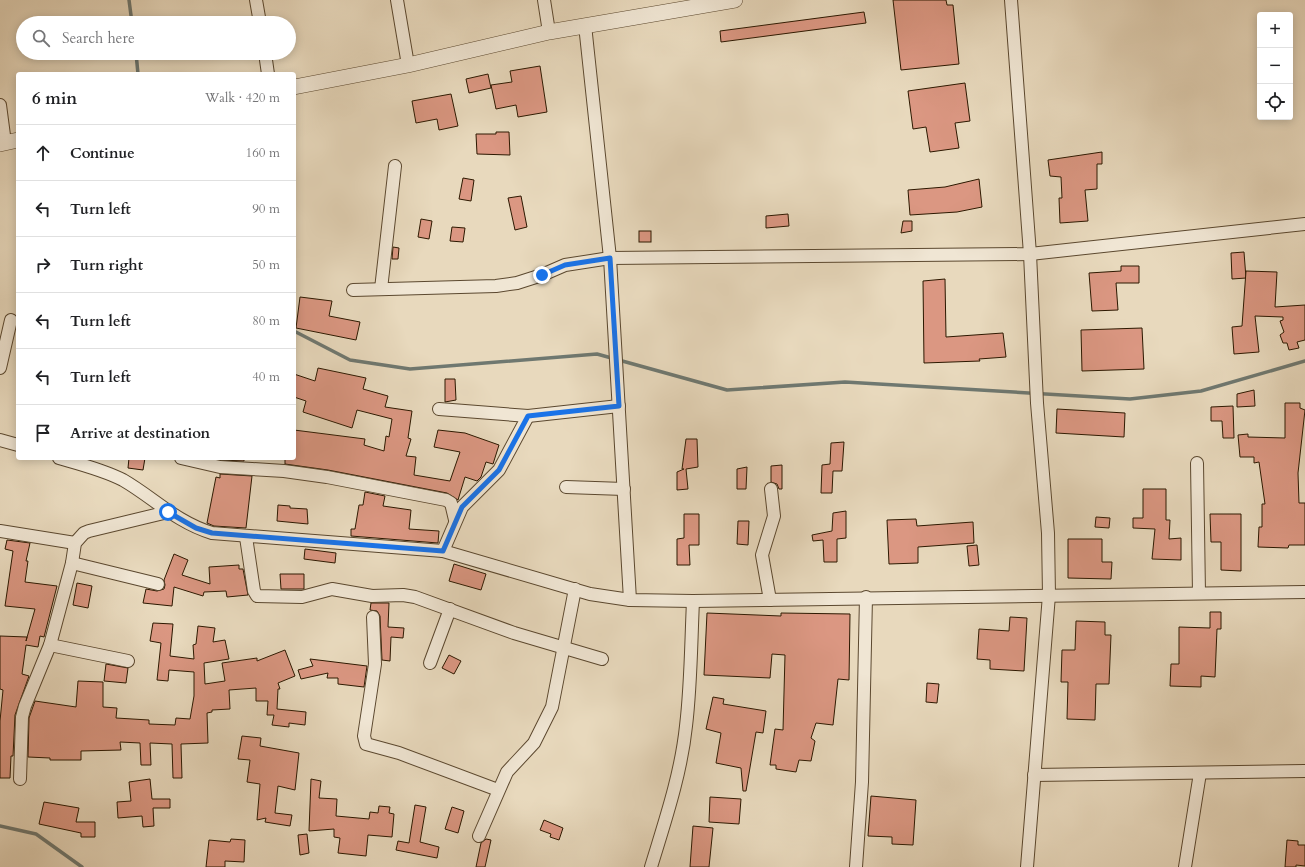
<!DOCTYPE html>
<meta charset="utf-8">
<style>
:root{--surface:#fff;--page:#f2f2f2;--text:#202124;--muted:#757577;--line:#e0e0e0}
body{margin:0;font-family:Cardo,serif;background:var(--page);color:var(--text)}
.controls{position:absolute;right:12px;top:12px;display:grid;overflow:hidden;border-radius:4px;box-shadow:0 2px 10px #0003}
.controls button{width:36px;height:36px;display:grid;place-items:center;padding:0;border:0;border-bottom:1px solid var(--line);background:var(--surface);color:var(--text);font:20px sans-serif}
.stop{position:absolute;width:12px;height:12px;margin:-9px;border:3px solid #1a73e8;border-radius:50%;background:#fff}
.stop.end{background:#1a73e8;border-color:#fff;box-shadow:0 1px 4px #0008}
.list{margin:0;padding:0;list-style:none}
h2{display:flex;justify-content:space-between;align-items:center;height:52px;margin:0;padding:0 16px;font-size:17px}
h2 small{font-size:13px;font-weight:400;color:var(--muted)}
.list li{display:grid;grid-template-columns:26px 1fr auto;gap:12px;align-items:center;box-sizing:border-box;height:56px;padding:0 16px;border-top:1px solid var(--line)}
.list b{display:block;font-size:15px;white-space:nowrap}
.list em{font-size:13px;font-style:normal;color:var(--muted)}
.icon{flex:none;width:22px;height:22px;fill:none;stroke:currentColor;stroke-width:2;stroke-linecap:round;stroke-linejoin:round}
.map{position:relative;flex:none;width:1305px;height:867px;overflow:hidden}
.search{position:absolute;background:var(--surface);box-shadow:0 2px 10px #0003;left:16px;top:16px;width:280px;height:44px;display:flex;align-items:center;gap:10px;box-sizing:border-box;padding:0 14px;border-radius:22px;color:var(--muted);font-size:15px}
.panel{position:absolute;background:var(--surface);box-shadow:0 2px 10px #0003;left:16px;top:72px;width:280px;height:388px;border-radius:4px}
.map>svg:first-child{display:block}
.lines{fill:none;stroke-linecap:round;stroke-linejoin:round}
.stream{stroke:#6f7870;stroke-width:3.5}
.building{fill:#db9782;stroke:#2c1800}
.minor-casing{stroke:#5b482f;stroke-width:14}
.tertiary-casing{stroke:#5b482f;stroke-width:16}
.minor{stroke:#f0e6d4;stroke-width:12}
.tertiary{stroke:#f0e6d4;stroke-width:15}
.route{stroke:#1a73e8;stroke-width:5}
</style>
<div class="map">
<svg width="1305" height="867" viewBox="0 0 1305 867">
<rect width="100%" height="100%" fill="#e8d9bd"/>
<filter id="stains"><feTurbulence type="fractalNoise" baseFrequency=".005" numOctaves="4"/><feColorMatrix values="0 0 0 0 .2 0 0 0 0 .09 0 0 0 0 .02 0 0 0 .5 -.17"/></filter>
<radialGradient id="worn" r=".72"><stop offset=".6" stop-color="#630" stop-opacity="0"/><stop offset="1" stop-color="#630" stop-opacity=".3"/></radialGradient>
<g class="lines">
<!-- stream -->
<g class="stream">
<polyline points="129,0 132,23"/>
<polyline points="136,53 138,74"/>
<polyline points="294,331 350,360 410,369 597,354 727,390 845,382 1130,399 1201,391 1305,361"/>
<polyline points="0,826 36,834 82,867"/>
</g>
</g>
<!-- building -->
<g class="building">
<polygon points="893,0 946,0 947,5 953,5 959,64 901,70"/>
<polygon points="864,12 866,23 721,42 720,31"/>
<polygon points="540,66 547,112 518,117 516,105 496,109 491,85 512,82 510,71"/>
<polygon points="488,74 491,88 469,93 466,79"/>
<polygon points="965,83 970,121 955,123 959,148 930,152 926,127 913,129 908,91"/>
<polygon points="451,94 458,126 439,130 437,119 416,123 412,101"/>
<polygon points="496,132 509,132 510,155 477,154 476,134 496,134"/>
<polygon points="1102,152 1102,164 1097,164 1097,189 1085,190 1088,221 1060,223 1059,198 1062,198 1061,177 1050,176 1048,160"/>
<polygon points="463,178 474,180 471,201 459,199"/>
<polygon points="979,179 982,207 957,212 910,215 908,190 945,187"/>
<polygon points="521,196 527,227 515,230 508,198"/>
<polygon points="788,214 789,226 766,228 766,216"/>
<polygon points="421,219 432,221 429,239 418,237"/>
<polygon points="903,221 912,221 912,231 901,233"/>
<polygon points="452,227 465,228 463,242 450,241"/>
<rect x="639" y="231" width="12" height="11"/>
<polygon points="393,247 399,248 398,259 392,259"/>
<polygon points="1244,252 1246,278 1232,279 1231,253"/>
<polygon points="1121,266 1139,266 1139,283 1116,283 1118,310 1092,311 1089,273 1121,271"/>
<polygon points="1246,271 1277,272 1275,307 1305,305 1305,340 1297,342 1299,348 1289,350 1287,343 1283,343 1280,335 1284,332 1280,321 1283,320 1283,317 1255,316 1259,352 1234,354 1232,327 1242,326"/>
<polygon points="945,279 946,337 1003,333 1006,357 979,359 980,361 924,363 923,281"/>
<polygon points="300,297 332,301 329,316 360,322 356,340 296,328"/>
<polygon points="1142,328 1144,369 1082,371 1081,330"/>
<polygon points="318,368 366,378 363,389 388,396 385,407 412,411 408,438 411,439 406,456 416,457 414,475 450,481 460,452 434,447 438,430 465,433 499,445 493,464 486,462 481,477 477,481 465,477 458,500 447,493 328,470 285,464 285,458 294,458 294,430 365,439 364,445 384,451 386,436 389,437 392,419 357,410 352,428 303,412 306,401 294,397 294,374 315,381"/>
<polygon points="445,379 455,379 456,400 445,402"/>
<polygon points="1254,390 1255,406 1237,407 1237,394"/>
<polygon points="1285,403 1300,403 1300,408 1305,410 1298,473 1299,503 1305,503 1305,545 1289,545 1288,548 1258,547 1259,527 1262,527 1262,504 1265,504 1259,462 1254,463 1254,457 1240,457 1238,435 1248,434 1248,437 1285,438"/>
<polygon points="1233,406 1234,438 1223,438 1222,421 1211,421 1211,407"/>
<polygon points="1057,409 1125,413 1124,437 1056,433"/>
<polygon points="686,439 697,439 698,467 686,469 688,489 677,490 677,472 684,469 682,469"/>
<polygon points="844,442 842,471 833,471 832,493 821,493 822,465 830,464 831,443"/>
<polygon points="129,458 145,458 143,470 128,468"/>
<polygon points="220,458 244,458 244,461 221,460"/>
<polygon points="782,465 782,489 779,489 777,484 771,482 771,466"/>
<polygon points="747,467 746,489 737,489 737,469"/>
<polygon points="220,474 252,476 246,528 214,526 207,523 216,477 220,478"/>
<polygon points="1143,489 1166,489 1166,520 1170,520 1169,539 1181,538 1181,560 1152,559 1155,529 1133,528 1133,518 1143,518"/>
<polygon points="365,492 385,496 383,506 411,510 409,529 439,531 438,543 351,536 351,529 355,529 359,505 363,505"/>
<polygon points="278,505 290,506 290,508 307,509 308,524 277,521"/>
<polygon points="846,511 846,538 837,539 837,562 824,562 823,540 813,541 812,535 832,531 833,513"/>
<polygon points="684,514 699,514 699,545 689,545 690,565 677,565 677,539 684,538"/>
<polygon points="1210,514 1241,514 1241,571 1221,570 1221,542 1211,542"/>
<polygon points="1096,517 1110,518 1109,528 1095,527"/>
<polygon points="916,519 917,526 973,522 974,543 918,547 918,563 889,564 887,520"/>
<polygon points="738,521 749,521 748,545 737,544"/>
<polygon points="1068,539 1102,539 1102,562 1112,562 1111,579 1068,578"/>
<polygon points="7,540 30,543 26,561 28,561 25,582 57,586 44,637 40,636 38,647 26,645 22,674 29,676 15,715 13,756 11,756 10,778 0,778 0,721 3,690 0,689 0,636 27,637 26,641 35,609 5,606 13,551 5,549"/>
<polygon points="977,545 979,565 969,566 967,546"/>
<polygon points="305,549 336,553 335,563 304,559"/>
<polygon points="174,554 188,560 182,575 210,584 209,567 239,565 239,569 243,569 248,595 227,597 226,591 204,592 203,596 174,587 172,606 143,603 146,589 157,591 164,589 165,585 164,580"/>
<polygon points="454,564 486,574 481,590 449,581"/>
<polygon points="280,574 304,574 304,589 281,589"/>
<polygon points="77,583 92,586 88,608 73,605"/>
<polygon points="371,603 389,603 388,627 404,628 403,638 391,637 390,661 382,660 380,616 377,611 370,610"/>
<polygon points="1210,612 1221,612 1221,629 1217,629 1215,677 1201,676 1201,687 1170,686 1171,664 1179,664 1179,627 1210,628"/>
<polygon points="707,613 781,616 781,613 850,614 849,680 838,679 833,725 816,723 811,738 815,741 811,761 799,760 796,772 776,769 776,765 770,765 775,729 783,730 785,655 772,654 770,678 704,675"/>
<polygon points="1010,617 1027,618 1024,671 990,669 990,660 977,659 979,629 1009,631"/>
<polygon points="1076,621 1105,622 1105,635 1111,635 1109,684 1096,684 1095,720 1067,719 1068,682 1061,682 1062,650 1075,650"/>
<polygon points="153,623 173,624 170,656 194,659 193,645 196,644 198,626 215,628 213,642 225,640 229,659 204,663 205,684 225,681 222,663 257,658 257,661 285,650 295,676 278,683 280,689 278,689 277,709 306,712 305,725 289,723 289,727 272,725 274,715 267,715 268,701 256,701 256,688 229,690 230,709 212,710 212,712 207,713 208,743 181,744 182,778 173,778 172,744 150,743 151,765 141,765 140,743 120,742 121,750 81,751 81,760 50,760 50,758 28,757 29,718 35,701 76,707 78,681 103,682 103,707 117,708 116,718 149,720 149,724 175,725 176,718 190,719 194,696 194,672 169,670 168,681 157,680 161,643 150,641"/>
<polygon points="449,655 461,661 454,674 442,668"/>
<polygon points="310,659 367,666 364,687 338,684 338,678 327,678 328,673 301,679 298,670 313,666"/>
<polygon points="106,664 128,668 126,683 104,681"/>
<polygon points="927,683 939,684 937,703 926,702"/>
<polygon points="713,697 724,699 723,704 766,711 763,733 756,732 746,791 743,791 741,768 716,763 721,733 706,729"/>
<polygon points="242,736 261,738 260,746 299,753 295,790 278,786 275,813 292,815 290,826 265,822 266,818 257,820 260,784 247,782 250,760 238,759"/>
<polygon points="150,779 152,799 170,799 170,808 153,808 154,826 143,827 142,816 118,818 117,802 131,801 129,782"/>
<polygon points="311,779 321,781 319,798 337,799 336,816 369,819 370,812 378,813 379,806 390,807 389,813 394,814 392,837 368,835 366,856 338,853 340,838 334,837 334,829 309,831"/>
<polygon points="871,796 916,800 913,845 892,844 892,837 868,836"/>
<polygon points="710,797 741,799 739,824 709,822"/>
<polygon points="44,802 79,808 76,822 95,822 95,837 81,837 81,833 39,824"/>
<polygon points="415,805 426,807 420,842 439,847 437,858 396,850 398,841 409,843"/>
<polygon points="452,807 464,811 458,833 445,829"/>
<polygon points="544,820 563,828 559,840 550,837 551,834 540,830"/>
<polygon points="693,826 713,828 709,867 690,867"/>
<polygon points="307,834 309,853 300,855 298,835"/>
<polygon points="231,839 245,840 244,862 225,861 225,867 206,867 209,840 230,842"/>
<polygon points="486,839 491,840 485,867 476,867 481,843"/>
<polygon points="1287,840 1298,841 1298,845 1305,845 1305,866 1296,865 1296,867 1285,867"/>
</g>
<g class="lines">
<!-- minor casing -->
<g class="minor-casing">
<g id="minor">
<polyline points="256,0 260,23"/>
<polyline points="397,0 408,65"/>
<polyline points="544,0 549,32"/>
<polyline points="1011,0 1030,254 1037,403 1048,533 1049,595 1027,867"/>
<polyline points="585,25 610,258 630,600"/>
<polyline points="265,53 268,74"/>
<polyline points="0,105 5,143"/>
<polyline points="381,289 395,166"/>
<polyline points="353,290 496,286 517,283 542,275 565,265 610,258 1030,254 1305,224"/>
<polyline points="0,368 11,320"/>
<polyline points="439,409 528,416 619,406"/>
<polyline points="0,440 18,445"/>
<path d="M 59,458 C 80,464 104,470 123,480 C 154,498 176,522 212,533 L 443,551 L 590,594 L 630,600 L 693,601 L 1305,592"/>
<polyline points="181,458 220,467 284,471 327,477 446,500 451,503 455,520"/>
<polyline points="1197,463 1199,593"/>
<polyline points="566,487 624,489"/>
<polyline points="0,531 75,543"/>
<polyline points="246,537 254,591 257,596 302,597 332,589 372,596 403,595 415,597 514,633 602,659"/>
<polyline points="443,551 462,507 499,470 528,416"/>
<polyline points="72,563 158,584"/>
<polyline points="770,600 762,555 774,516 771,489"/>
<polyline points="373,617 375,664 364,736 366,744 399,753 498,790"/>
<polyline points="50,645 128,661"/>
<polyline points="430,663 450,609"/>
<polyline points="1034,775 1305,771"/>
<polyline points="20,779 22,717 25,706 50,645 72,563 75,543 84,533 89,531 168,512"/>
<polyline points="479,836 507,772 534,743 552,707 575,589"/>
<path d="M 651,867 C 665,821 681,774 686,726 C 691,685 691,643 693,601"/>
<polyline points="856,867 862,782 866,597"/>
<polyline points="1185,867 1200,773"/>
</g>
</g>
<!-- tertiary casing -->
<g class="tertiary-casing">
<g id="tertiary">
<polyline points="294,87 408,65 549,32 735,0"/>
<polyline points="0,144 18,140"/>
</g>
</g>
<!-- minor -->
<use href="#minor" class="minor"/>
<!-- tertiary -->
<use href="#tertiary" class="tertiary"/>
</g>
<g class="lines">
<!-- route -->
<polyline class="route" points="168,512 196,528 212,533 443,551 462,507 499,470 528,416 619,406 610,258 565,265 542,275"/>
</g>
<rect width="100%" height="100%" filter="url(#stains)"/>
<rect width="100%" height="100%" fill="url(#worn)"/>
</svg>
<div class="controls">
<button>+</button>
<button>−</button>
<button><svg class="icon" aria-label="locate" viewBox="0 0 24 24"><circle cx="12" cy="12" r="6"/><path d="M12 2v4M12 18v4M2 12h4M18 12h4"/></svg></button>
</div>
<div class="stop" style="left:168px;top:512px"></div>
<div class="stop end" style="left:542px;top:275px"></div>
<div class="search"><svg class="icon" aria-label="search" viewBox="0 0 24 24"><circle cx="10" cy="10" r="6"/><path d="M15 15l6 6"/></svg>Search here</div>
<section class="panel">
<h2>6 min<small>Walk · 420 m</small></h2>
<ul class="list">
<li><svg class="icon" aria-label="ahead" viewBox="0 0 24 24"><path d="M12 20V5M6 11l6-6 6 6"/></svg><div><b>Continue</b></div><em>160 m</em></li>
<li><svg class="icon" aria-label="left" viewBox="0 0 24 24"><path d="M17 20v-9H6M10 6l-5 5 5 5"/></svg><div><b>Turn left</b></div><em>90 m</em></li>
<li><svg class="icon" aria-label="right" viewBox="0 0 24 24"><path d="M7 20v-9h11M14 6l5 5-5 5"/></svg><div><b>Turn right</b></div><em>50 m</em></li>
<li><svg class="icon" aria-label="left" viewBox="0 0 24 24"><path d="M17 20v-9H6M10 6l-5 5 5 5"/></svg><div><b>Turn left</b></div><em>80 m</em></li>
<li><svg class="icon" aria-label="left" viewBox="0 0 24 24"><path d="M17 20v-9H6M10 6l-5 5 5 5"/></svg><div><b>Turn left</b></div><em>40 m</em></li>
<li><svg class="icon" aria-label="arrive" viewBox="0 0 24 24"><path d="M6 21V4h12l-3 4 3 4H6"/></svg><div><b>Arrive at destination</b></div></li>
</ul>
</section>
</div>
